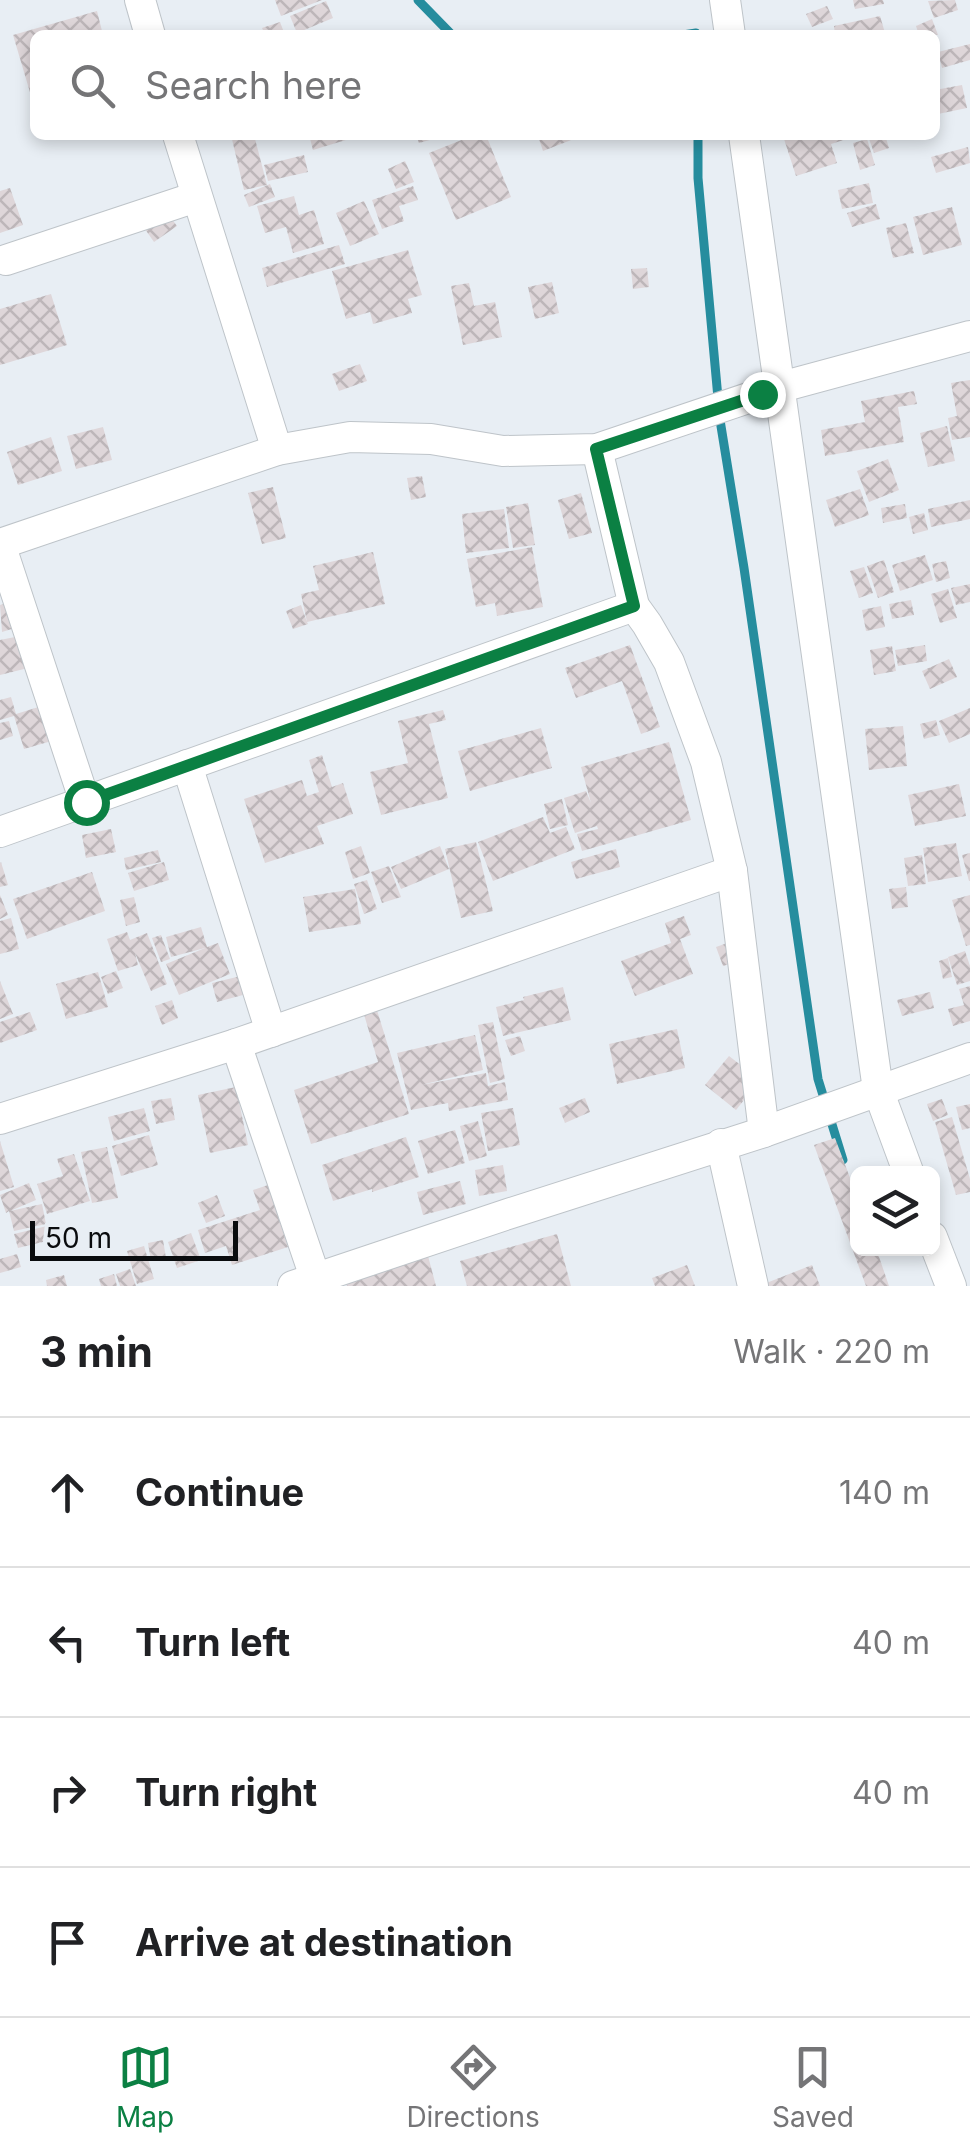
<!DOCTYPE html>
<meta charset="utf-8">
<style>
:root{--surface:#fff;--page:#f6f6f6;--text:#202124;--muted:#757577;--line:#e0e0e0;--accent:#0b8043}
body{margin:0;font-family:Inter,sans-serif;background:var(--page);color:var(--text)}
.controls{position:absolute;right:30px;bottom:30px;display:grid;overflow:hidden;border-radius:15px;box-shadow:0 5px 15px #0003}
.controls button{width:90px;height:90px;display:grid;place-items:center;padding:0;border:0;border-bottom:2px solid var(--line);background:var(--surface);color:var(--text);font:50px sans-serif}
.scale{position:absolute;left:30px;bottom:25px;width:208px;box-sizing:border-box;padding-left:10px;border:5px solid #0a0c0e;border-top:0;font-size:28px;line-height:35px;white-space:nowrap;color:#0a0c0e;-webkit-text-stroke:8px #e8eef4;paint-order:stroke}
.stop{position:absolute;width:30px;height:30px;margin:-22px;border:8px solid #0b8043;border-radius:50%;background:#fff}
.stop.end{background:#0b8043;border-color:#fff;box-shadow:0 2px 10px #0008}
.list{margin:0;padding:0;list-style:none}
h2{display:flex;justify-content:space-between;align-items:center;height:130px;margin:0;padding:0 40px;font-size:42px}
h2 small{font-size:32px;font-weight:400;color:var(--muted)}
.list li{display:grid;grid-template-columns:65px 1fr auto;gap:30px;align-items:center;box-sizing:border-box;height:150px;padding:0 40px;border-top:2px solid var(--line)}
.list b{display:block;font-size:38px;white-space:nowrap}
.list em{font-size:32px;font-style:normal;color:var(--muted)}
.icon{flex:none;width:55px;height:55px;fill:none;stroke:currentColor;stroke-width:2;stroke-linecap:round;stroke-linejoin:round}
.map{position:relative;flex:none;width:970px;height:1286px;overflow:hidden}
.search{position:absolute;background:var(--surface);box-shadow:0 5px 15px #0003;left:30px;right:30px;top:30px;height:110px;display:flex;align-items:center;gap:25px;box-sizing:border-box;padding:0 35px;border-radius:15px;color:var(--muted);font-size:38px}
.sheet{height:730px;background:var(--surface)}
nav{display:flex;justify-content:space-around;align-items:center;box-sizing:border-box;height:140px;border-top:2px solid var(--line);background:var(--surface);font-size:28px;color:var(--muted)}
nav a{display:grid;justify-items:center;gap:5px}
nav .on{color:var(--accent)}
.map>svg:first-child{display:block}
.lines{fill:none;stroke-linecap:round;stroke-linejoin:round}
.stream{stroke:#268d9e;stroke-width:9}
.building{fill:url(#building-cross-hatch)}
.minor-casing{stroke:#bec4c9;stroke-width:32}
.minor{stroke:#fff;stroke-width:30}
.route{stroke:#0b8043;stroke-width:12}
</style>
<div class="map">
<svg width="970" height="1286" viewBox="0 0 970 1286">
<defs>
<pattern id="building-cross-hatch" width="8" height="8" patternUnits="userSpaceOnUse" patternTransform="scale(2.5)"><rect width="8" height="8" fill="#ded6d9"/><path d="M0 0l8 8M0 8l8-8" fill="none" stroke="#bdb6b9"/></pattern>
</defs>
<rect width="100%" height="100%" fill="#e8eef4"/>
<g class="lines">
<!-- stream -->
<g class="stream">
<polyline points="418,0 452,35"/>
<polyline points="683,35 696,33 696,35"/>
<polyline points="698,135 698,178 720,420 744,568 818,1079 843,1160"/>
</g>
</g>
<!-- building -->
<g class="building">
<polygon points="275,0 322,0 281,16"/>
<polygon points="853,0 883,0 884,4 855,9"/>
<polygon points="955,0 958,10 934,18 928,1"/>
<polygon points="326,1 333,18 297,33 290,16"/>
<polygon points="827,6 833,19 812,27 806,14"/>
<polygon points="97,11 103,35 35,35 35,98 32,99 13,35"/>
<polygon points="880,16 885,33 874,35 835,35 834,26"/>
<polygon points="932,19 938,35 919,35 916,26"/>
<polygon points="280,22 285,35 265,35 262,28"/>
<polygon points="970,44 970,60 942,68 938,52"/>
<polygon points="962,85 967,108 938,114 935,90"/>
<polygon points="231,135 254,135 267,185 244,190"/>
<polygon points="309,135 358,135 359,136 313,150"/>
<polygon points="416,135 444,135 444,136 419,143"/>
<polygon points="474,135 486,135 511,197 456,220 429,153"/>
<polygon points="541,135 584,135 543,151 538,136"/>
<polygon points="797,135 856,135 856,136 831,144 837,163 796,176 784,139"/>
<polygon points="873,135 885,135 889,148 874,153 868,136"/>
<polygon points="867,139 875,165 860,170 853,143"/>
<polygon points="968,147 970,163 936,173 931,157"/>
<polygon points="304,155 308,172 268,181 264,165"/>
<polygon points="405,161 414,182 396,189 388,169"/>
<polygon points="869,183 873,203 842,209 838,190"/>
<polygon points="270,184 275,197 249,207 244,195"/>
<polygon points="413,186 418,200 399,206 404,221 382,229 372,200"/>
<polygon points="10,188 23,225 0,233 0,191"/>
<polygon points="294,196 299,215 314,210 324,244 293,253 286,227 265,233 257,206"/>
<polygon points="364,201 379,234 350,246 336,213"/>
<polygon points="876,204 880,219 852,227 847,213"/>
<polygon points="162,206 177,226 154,242 140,222"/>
<polygon points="952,207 962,245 923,255 913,217"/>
<polygon points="906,223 914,253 893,258 886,228"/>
<polygon points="339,245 345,264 267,287 262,268"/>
<polygon points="408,250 422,295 408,299 412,313 373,324 370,312 346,319 332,271"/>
<polygon points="647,268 649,287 633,289 631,269"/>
<polygon points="552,282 559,313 535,319 528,287"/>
<polygon points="469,283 474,306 495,302 502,337 463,345 451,286"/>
<polygon points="51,294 67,345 0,365 0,309"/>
<polygon points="360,364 367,381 339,391 332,374"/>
<polygon points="970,380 970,437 952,440 948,418 957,416 951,383"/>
<polygon points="914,391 917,404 898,407 904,442 825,456 821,430 865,422 861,401"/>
<polygon points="947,426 955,461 928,467 920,433"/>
<polygon points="103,427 112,460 76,469 67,436"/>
<polygon points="51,437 62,471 18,485 7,452"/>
<polygon points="888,459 899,490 869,502 857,471"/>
<polygon points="422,476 426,497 411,500 407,478"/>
<polygon points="273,487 286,538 262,544 248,493"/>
<polygon points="860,489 869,515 835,527 826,500"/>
<polygon points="581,493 592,533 569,539 558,500"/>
<polygon points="970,500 970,519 931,527 928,509"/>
<polygon points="528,503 535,545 513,548 506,507"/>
<polygon points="905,504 907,518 883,523 881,508"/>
<polygon points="504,509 509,548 466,553 462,514"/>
<polygon points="924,513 928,530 913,534 909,517"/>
<polygon points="532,547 543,607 497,616 495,603 476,607 467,559"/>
<polygon points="373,552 385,604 307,622 308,624 293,629 286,611 301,605 307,622 301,594 319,590 313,566"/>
<polygon points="925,555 933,580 900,591 892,565"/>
<polygon points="884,560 894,592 878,598 867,566"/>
<polygon points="946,561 950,578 936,582 932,564"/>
<polygon points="864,567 873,593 859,598 850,571"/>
<polygon points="970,584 970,602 956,605 951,588"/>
<polygon points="948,589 957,618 940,623 931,594"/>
<polygon points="911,600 914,615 892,619 889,604"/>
<polygon points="9,602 18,627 2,632 0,605"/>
<polygon points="881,606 885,627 866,631 862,610"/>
<polygon points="20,636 28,668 0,675 0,640"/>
<polygon points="630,645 660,727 641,734 622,681 576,698 565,668"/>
<polygon points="925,645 927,661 898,666 895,650"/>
<polygon points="892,646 896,671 874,675 870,650"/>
<polygon points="949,659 957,677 930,689 922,671"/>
<polygon points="11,697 16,714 45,705 55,740 24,749 14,716 0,720 0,700"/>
<polygon points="970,708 970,734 949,743 939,721"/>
<polygon points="443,710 446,720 429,724 448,798 381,815 370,772 408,763 398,721"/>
<polygon points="936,720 940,735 924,739 920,724"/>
<polygon points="9,721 13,736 0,740 0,723"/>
<polygon points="903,726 907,766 869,770 865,729"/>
<polygon points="541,728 552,768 470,791 458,751"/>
<polygon points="669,742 691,820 582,851 577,834 598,829 597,826 575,833 572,824 576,823 572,824 564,798 586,791 591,803 581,767"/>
<polygon points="322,755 332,787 343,783 353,814 317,826 324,844 265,863 244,799 302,780 307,796 319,792 309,760"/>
<polygon points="959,784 966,816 915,826 908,795"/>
<polygon points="562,799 568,825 550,829 544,804"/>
<polygon points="543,817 550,833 566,827 575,849 493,881 478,842"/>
<polygon points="111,829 116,852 86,858 82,835"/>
<polygon points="476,842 493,911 461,918 445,849"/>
<polygon points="956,843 962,876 928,882 923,848"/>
<polygon points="361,846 370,873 353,879 345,852"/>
<polygon points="440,846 449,869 401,889 391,867"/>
<polygon points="616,849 620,867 576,879 571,862"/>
<polygon points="158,850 161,862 126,870 124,858"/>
<polygon points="970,853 970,881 969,881 962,855"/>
<polygon points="922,855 926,884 908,886 904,858"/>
<polygon points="1,862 8,885 0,887 0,863"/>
<polygon points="164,862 169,880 134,891 128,873"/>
<polygon points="389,866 401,897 382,903 371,872"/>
<polygon points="92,872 105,911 27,939 13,899"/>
<polygon points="367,880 377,909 364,914 354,884"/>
<polygon points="906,887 908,907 892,909 889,889"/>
<polygon points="355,889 361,924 309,932 303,897"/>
<polygon points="0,895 8,915 0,919"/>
<polygon points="970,895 970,945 966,946 952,900"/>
<polygon points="134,897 140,922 126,926 120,900"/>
<polygon points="684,916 691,935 680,939 693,974 635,996 621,961 671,943 665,923"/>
<polygon points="11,918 19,949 0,954 0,921"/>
<polygon points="201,927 207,947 218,943 230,974 179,995 166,964 205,948 171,957 166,937"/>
<polygon points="127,932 130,940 147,933 167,984 151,991 135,953 138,965 118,971 107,939"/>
<polygon points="161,935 170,959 161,962 152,938"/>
<polygon points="730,942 736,962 723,966 716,947"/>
<polygon points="965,951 970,966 970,981 957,985 948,957"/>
<polygon points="948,958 952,977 943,979 939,961"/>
<polygon points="116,971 123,988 108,994 101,977"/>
<polygon points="98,972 108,1007 66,1019 56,984"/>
<polygon points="249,974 254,992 217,1002 212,983"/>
<polygon points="0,981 13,1014 0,1019"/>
<polygon points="970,986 970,1021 953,1026 948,1009 964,1005 959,989"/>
<polygon points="563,987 571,1020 503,1036 496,1007 524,1000 523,997"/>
<polygon points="930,992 934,1008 902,1016 897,1000"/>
<polygon points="172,1000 178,1018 162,1025 155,1006"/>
<polygon points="376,1007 409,1114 311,1144 294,1090 378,1062 363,1011"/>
<polygon points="30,1012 37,1030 0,1043 0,1022"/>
<polygon points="493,1022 505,1079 490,1083 478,1025"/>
<polygon points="677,1029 685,1068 617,1084 609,1044"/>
<polygon points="475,1035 483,1070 421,1085 486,1073 488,1086 505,1082 508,1100 449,1111 448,1103 411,1110 397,1053"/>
<polygon points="520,1036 525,1051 511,1056 505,1040"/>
<polygon points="729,1056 760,1080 736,1110 705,1085"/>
<polygon points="236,1087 248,1145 210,1153 198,1095"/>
<polygon points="171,1098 175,1120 156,1124 151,1101"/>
<polygon points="585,1098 590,1112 565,1123 559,1108"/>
<polygon points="942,1099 948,1115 933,1121 927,1104"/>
<polygon points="970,1104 970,1128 962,1130 956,1107"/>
<polygon points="144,1108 150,1131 114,1141 108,1117"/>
<polygon points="513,1108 520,1145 488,1151 481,1113"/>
<polygon points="952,1117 970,1179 970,1192 956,1195 935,1122"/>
<polygon points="478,1121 487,1156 469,1161 460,1126"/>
<polygon points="455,1130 465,1163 428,1174 418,1141"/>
<polygon points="149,1135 158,1165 121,1176 112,1146"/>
<polygon points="406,1137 419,1177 372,1192 372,1189 333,1201 322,1165"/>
<polygon points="835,1138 858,1199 858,1248 876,1248 889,1286 866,1286 814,1145"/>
<polygon points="0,1141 14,1187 0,1191"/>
<polygon points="107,1147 118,1198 92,1203 81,1152"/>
<polygon points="74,1154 90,1201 47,1214 37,1184 63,1176 57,1159"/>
<polygon points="503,1165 507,1191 479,1196 475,1170"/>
<polygon points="460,1181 466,1204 423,1215 417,1192"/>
<polygon points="29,1183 36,1200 10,1211 42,1204 46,1224 14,1231 9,1211 6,1213 0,1195"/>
<polygon points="268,1185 288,1247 232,1265 226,1246 205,1253 198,1230 260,1210 253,1190"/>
<polygon points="217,1195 225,1216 206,1223 198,1203"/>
<polygon points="47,1226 51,1240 18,1248 14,1234"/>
<polygon points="191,1233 201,1260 177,1268 168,1242"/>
<polygon points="557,1234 571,1286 467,1286 460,1261"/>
<polygon points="163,1240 166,1258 151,1261 148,1243"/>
<polygon points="144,1246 154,1279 137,1284 127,1251"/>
<polygon points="17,1254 21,1267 0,1273 0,1259"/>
<polygon points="428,1256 436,1286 347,1286 345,1278"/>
<polygon points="687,1265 695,1286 655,1286 652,1278"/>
<polygon points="812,1265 820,1286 759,1286"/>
<polygon points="130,1269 136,1286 120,1286 116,1274"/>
<polygon points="114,1274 117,1286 101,1286 99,1279"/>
<polygon points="64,1275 67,1286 47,1286 46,1280"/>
</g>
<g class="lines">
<!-- minor casing -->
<g class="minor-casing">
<g id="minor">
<polyline points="140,0 150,35"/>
<polyline points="725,0 730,35"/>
<polyline points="178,135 277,450"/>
<polyline points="744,135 878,1090 909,1174"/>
<polyline points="6,260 196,197"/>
<polyline points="597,449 634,606 647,624 669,662 706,762 732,871 764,1132"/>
<polyline points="187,765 271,1032"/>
<polyline points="85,802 0,544 277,450 350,437 431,439 503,451 597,449 781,387 970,336"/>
<polyline points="0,832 634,606"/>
<polyline points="236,1044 318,1286"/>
<polyline points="0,1119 236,1044 732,871"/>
<polyline points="721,1144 753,1286"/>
<polyline points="932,1237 951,1286"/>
<polyline points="293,1286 508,1214 764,1132 970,1058"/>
</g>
</g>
<!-- minor -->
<use href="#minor" class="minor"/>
</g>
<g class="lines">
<!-- route -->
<polyline class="route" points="86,802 634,606 596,449 762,394"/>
</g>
</svg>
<div class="controls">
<button><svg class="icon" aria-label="layers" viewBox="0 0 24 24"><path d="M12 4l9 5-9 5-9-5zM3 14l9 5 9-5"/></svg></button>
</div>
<div class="scale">50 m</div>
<div class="stop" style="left:86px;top:802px"></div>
<div class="stop end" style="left:762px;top:394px"></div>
<div class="search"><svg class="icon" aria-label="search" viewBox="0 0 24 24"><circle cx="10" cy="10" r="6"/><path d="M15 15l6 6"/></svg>Search here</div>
</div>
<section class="sheet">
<h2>3 min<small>Walk · 220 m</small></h2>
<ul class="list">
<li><svg class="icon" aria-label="ahead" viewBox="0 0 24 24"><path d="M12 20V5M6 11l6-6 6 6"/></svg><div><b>Continue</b></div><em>140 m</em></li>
<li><svg class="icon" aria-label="left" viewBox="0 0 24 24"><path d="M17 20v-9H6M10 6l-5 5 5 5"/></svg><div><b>Turn left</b></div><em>40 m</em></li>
<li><svg class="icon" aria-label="right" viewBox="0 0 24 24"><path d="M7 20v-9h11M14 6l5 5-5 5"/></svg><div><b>Turn right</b></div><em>40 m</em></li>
<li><svg class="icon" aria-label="arrive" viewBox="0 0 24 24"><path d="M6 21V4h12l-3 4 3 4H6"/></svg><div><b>Arrive at destination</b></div></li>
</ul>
</section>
<nav>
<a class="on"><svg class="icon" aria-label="map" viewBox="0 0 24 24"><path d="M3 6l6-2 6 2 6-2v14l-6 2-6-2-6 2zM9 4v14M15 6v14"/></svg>Map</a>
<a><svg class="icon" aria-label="directions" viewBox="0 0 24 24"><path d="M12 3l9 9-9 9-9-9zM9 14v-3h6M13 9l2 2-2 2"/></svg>Directions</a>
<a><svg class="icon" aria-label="saved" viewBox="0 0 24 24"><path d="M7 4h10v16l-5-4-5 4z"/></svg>Saved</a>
</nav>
